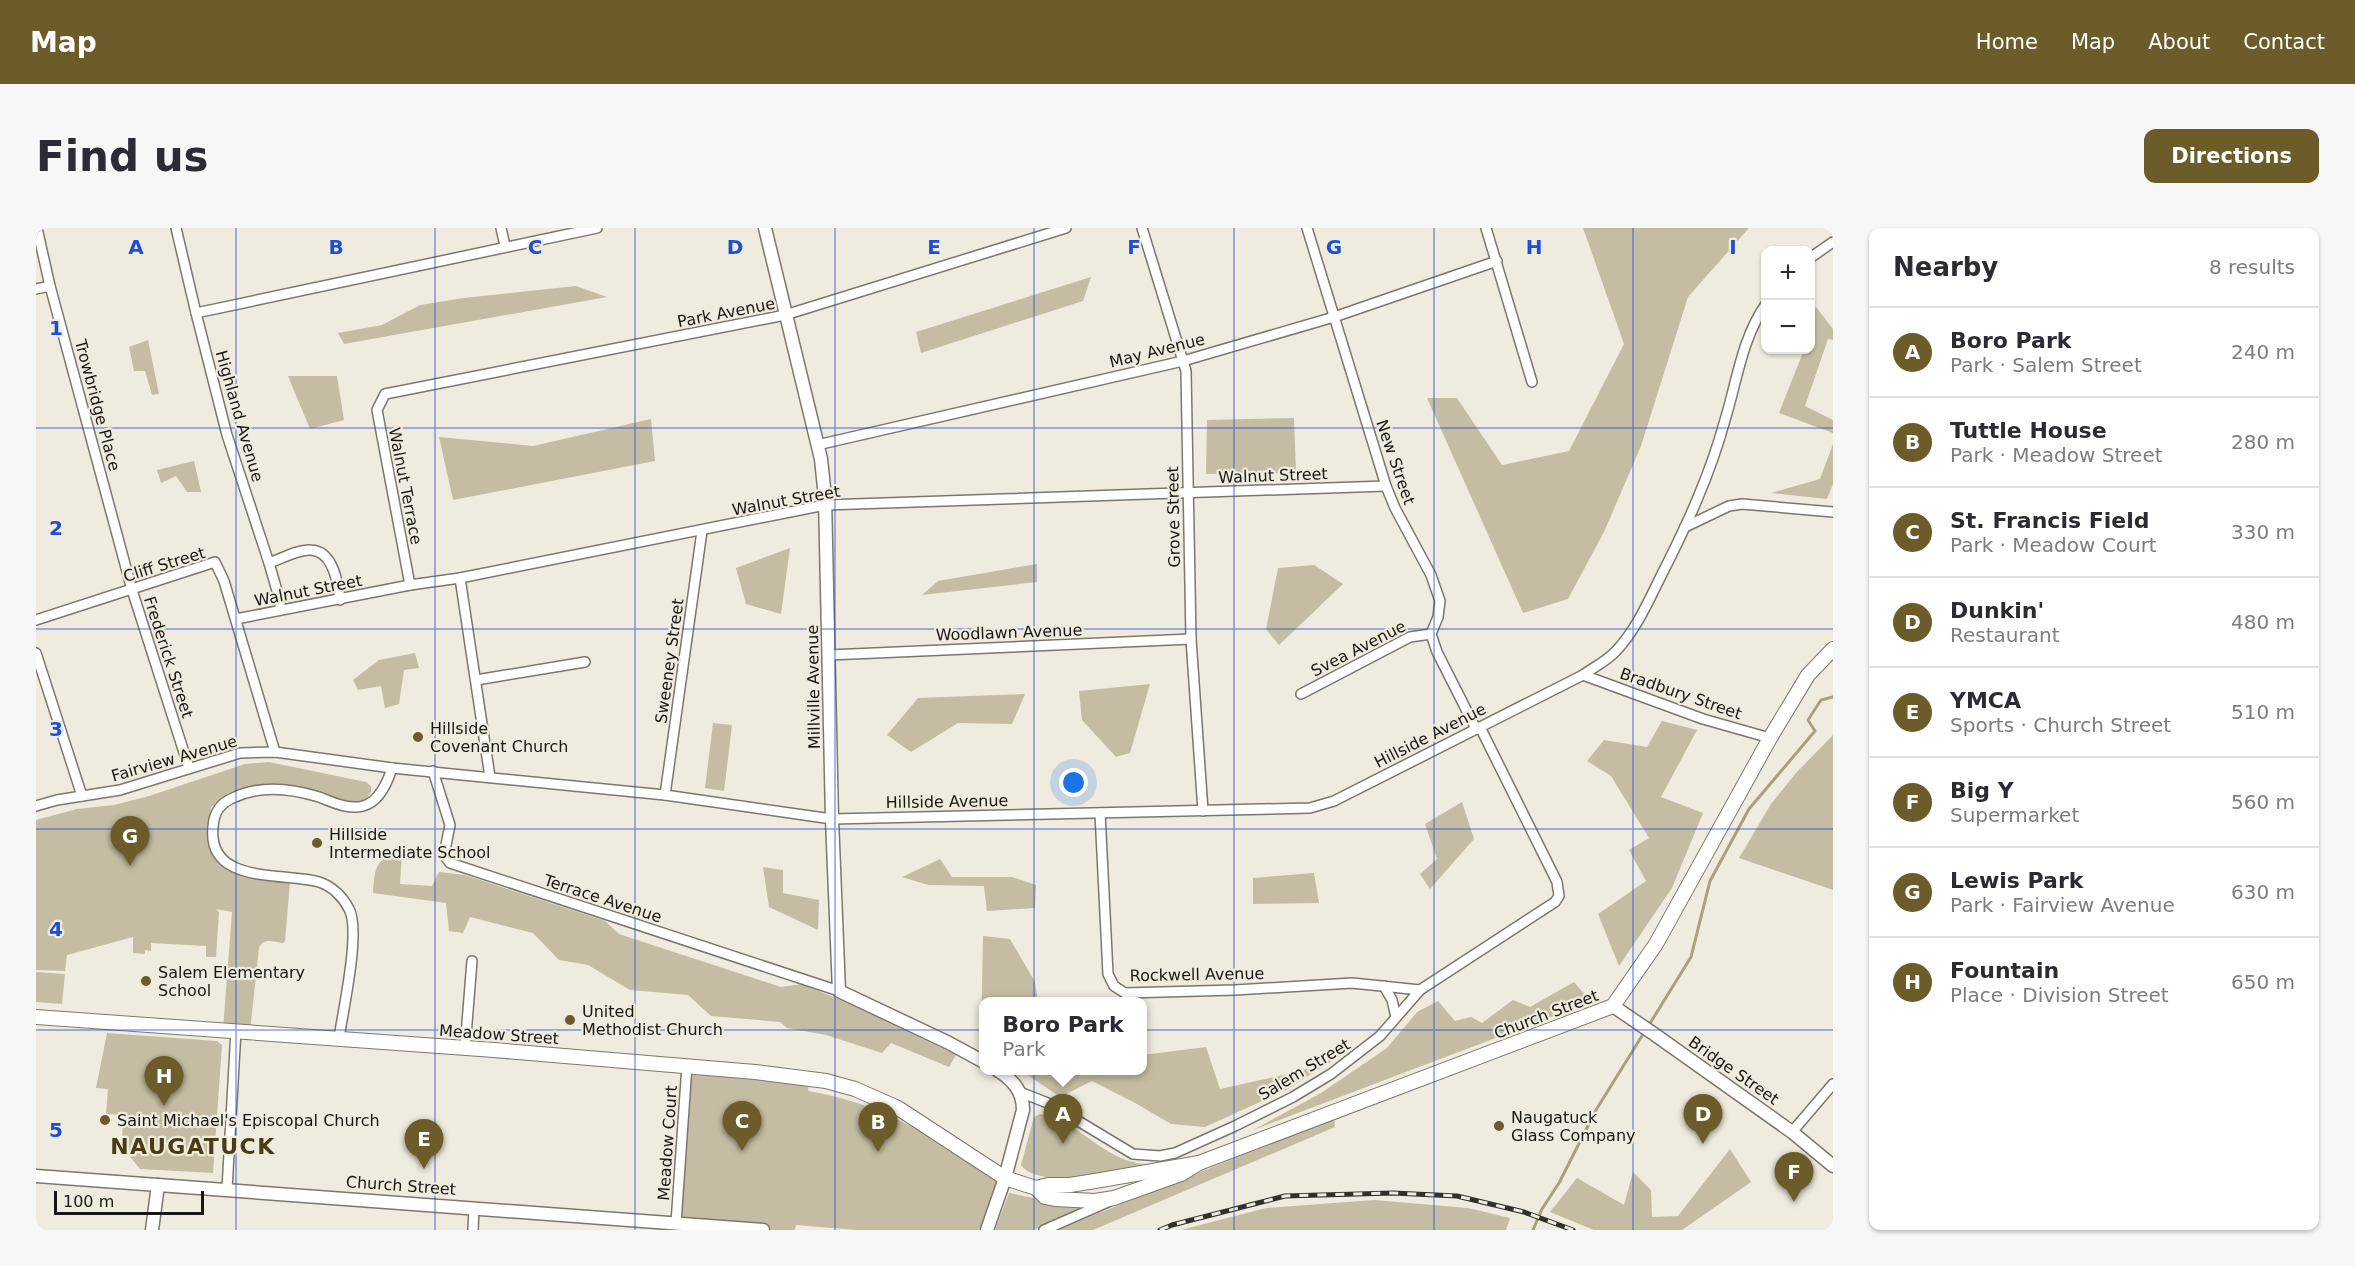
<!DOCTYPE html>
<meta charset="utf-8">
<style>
:root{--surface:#fff;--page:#f7f7f7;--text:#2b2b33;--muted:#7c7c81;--line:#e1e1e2;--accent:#6c5c29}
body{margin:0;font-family:"DejaVu Sans",sans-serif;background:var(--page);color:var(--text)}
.controls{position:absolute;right:18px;top:18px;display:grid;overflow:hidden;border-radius:12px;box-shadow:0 2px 4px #0004}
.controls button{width:54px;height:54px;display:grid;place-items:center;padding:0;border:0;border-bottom:2px solid var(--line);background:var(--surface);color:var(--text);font:30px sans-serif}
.scale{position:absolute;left:18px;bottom:15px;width:150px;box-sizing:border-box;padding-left:6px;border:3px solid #181713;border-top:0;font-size:16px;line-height:21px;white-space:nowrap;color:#181713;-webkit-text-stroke:4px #efebde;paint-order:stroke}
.you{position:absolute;left:1038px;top:555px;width:21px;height:21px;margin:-15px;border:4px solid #fff;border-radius:50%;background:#1a73e8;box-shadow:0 0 0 9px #1a73e833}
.badge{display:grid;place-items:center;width:39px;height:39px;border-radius:50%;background:var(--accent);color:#fff;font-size:20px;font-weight:700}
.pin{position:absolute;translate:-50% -50px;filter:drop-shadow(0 2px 3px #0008)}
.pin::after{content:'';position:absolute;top:32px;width:21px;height:18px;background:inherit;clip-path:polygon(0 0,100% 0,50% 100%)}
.popup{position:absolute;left:943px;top:769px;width:168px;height:78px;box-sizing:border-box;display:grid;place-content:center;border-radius:12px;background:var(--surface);filter:drop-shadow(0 2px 4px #0005);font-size:20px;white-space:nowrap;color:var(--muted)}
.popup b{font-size:22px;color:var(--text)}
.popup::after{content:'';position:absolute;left:50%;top:100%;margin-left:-12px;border:12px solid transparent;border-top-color:var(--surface)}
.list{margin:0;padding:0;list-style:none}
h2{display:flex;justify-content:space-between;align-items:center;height:78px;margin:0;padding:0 24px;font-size:26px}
h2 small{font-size:20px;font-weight:400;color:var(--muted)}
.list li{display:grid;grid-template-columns:39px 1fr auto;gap:18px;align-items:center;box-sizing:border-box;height:90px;padding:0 24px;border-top:2px solid var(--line)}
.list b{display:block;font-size:22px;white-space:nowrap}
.list p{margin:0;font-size:20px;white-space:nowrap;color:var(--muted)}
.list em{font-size:20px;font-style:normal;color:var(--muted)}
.map{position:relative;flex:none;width:1797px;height:1002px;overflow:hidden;border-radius:12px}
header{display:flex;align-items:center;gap:36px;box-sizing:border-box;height:84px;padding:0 30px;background:var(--accent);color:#fff}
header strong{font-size:28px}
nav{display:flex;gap:33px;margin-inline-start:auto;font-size:21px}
.intro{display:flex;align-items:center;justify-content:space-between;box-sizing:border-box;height:144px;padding:0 36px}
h1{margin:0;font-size:42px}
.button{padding:15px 27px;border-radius:12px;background:var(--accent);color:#fff;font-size:21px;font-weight:700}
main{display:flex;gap:36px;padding:0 36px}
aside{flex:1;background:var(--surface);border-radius:12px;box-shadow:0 2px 4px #0004}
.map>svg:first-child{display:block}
.green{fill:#c5bda3}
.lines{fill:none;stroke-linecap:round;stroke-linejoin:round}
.stream{stroke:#aba07d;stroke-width:3}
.street-casing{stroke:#7b776c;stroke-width:12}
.secondary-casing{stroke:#7b776c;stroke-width:15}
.primary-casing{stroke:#7b776c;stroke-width:16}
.street{stroke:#fff;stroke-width:9}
.secondary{stroke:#fff;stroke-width:12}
.primary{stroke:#fff;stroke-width:14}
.rail-casing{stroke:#31302b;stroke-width:5}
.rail{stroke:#efebde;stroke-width:3;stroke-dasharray:9;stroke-linecap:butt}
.grid{fill:none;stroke:#1d4ed8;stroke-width:1.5;stroke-opacity:0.55}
.poi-dot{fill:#6c5c29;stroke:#efebde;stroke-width:2}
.labels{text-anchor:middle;stroke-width:4.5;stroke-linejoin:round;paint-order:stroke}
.street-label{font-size:16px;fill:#181713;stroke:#efebde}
.poi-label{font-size:16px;fill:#181713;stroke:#efebde;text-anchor:start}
.district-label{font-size:22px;font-weight:bold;letter-spacing:1.5px;fill:#493d14;stroke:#efebde}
.grid-label{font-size:20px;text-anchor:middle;font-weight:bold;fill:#1d4ed8;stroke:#efebde;stroke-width:4.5;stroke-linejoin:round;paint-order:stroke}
</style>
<header>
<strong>Map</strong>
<nav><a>Home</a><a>Map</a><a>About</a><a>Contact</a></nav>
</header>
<div class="intro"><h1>Find us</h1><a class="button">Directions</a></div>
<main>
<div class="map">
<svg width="1797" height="1002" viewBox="0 0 1797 1002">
<rect width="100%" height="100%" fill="#efebde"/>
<!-- green -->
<g class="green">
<polygon points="1547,0 1713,0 1652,69 1605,218 1568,304 1532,371 1487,385 1391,170 1421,170 1466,237 1533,223 1588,116"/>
<polygon points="1055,49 1047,73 885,125 880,104"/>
<polygon points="540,58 571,69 308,116 302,105 346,97 384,77 428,70"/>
<polygon points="1780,79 1797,101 1797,112 1792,111 1769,178 1797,192 1797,205 1743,185 1768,122 1774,122 1777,99 1775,97 1775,80"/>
<polygon points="112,112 123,166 116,167 109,143 98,143 93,119"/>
<polygon points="252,148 301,148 308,192 274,201"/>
<polygon points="1258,190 1260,245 1170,246 1171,192"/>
<polygon points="615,191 619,233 417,272 403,209 497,218"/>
<polygon points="1797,216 1797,256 1791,271 1735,265 1784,251"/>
<polygon points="158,233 165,264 151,264 140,248 125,255 121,242"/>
<polygon points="754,320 745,386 710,376 700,340"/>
<polygon points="1001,336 1001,354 886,367 902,353"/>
<polygon points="1278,337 1307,356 1243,417 1230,401 1242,340"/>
<polygon points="379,425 383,440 368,442 363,476 349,480 345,458 322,462 317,452 343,432"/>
<polygon points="1114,456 1094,525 1080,529 1046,492 1043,463"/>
<polygon points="989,466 976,496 922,495 875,524 851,507 882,470"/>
<polygon points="1626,493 1661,502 1625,569 1667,585 1636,660 1583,738 1562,686 1610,653 1593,622 1613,610 1575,548 1551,533 1568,512 1611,519"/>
<polygon points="677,495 696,497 688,563 669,560"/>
<polygon points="1797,507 1797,662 1703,630 1735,576 1760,545"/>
<path d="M 233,534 L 330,554 L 335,558 L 335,564 L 329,573 L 322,576 L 217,559 L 192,565 L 175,579 C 172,597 168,614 180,629 L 185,630 L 184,634 C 200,652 231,650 254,654 L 249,713 L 247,715 C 237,714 228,709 223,720 L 214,803 L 187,801 L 196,684 L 180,681 L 183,684 L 180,729 L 170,729 L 170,718 L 115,715 L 115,723 L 109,722 L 109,726 L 97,725 L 97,709 L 31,727 L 29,743 L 0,742 L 0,592 L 41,581 L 78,577 L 113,568 L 209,536 Z"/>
<polygon points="1426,574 1438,611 1394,661 1384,646 1401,631 1389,596"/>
<path d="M 366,623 L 364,656 L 396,658 L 403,644 L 429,647 L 569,693 L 583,706 L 745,759 L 766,756 L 807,773 L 920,827 L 913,839 L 855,815 L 846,825 L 790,807 L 751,800 L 744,794 L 675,788 L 652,767 L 594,762 L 552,737 L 523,732 L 497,705 L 434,689 L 427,705 L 413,703 L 410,675 L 337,665 C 339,640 339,630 366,623 Z"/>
<polygon points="904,631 916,649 976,649 1000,657 999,680 951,683 948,658 892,657 866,649"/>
<polygon points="727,639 747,642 747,665 783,672 782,702 733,679"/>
<polygon points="1278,645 1283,675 1217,676 1217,650"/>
<polygon points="947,708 974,711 999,754 1002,773 948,774 947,815 945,813"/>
<polygon points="0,744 29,746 26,776 0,774"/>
<polygon points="1538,754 1555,774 1217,902 1285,865 1351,820 1381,784 1402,773 1419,793 1435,789 1446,795 1477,772 1494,779"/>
<polygon points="71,805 181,813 186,817 177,945 104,941 90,924 91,915 86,915 87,887 70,886 72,861 60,860"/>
<polygon points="1170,819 1184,861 1265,843 1307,826 1250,862 1169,899 1135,896 1101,876 1056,853 1024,869 986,843 1106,842 1107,827"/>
<path d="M 651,837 L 773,851 L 772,863 C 844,874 906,913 964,954 L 952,991 L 942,1002 L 820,1002 L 760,997 L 759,1002 L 700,1002 L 639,996 Z"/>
<path d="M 1004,886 C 1040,892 1063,926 1097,934 C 1106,937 1117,936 1126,936 C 1095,941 1003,964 985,937 L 998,889 Z"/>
<polygon points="1298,890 1299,899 1057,1002 1021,1002"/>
<polygon points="1694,921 1715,954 1646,1002 1558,1002 1514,984 1541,950 1588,977 1597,944 1615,962 1616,989 1642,988"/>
<polygon points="973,965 1028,976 1055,978 998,1002 959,1002"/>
<polygon points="1338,972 1432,980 1474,990 1470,1002 1145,1002 1230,980"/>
</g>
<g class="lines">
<!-- stream -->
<g class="stream">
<polyline points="1613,797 1655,729 1674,653 1713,581 1779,503 1772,492 1785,472 1797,469"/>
<polyline points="1497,1002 1506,981 1523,955 1560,882 1609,803"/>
</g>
<!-- street casing -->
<g class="street-casing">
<g id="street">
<polyline points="1,0 14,58 96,362 153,540"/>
<polyline points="140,0 160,85 191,207 233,335 244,373 244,382"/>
<polyline points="465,0 469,18"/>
<polyline points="1106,0 1150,143 1155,411 1167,583"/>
<polyline points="1271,0 1350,258 1359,280 1395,347 1404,373 1402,389 1395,406 1401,424 1440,501"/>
<polyline points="1450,0 1496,154"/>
<polyline points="1774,30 1797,14"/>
<polyline points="0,61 14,58"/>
<polyline points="160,85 561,0"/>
<polyline points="781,217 1147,133 1298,89 1461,33"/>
<polyline points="1649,299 1693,278 1706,276 1797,284"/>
<path d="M 233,335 C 245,331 262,321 275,322 C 297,323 302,354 304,372"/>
<polyline points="424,350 454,549"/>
<polyline points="374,357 341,182 349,166 749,87 1030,0"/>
<polyline points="200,391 374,357 424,350 789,277 1350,258"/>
<polyline points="0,392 179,334 188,353 239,524"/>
<polyline points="0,425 46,568"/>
<polyline points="793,427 1155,411"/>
<polyline points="1547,447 1667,491 1734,510"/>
<polyline points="440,452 549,434"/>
<polyline points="1265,466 1374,409 1395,406"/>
<polyline points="397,543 414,597 408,627 414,635 803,763"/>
<polyline points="629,567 666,303"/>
<polyline points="0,578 21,572 84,562 204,525 239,524 356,540"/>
<polyline points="1064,585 1072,746 1078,758 1089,765 1199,762 1316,755 1384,762"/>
<polyline points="1348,758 1356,772 1360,789"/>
<path d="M 303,810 C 307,782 325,703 313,681 C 307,669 296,658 283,654 C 247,644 171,657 177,599 C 178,584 184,575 199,569 C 225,557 257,561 283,569 C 296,574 313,582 327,578 C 343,574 352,553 356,540 L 629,567 L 796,591 L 1274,580 L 1298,573 L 1547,447 C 1558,439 1571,433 1580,423 C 1600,402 1612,374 1625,348 C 1651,297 1674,247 1689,192 C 1701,153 1706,110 1730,76"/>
<polyline points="429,820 436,733"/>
<polyline points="984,864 1014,876 1097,926 1124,928 1139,925 1199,898 1257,869 1295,846 1344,808 1384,762 1519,674 1523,668 1521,654 1444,499"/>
<polyline points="1756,904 1797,856"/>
<polyline points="191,961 200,802"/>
<polyline points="640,995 651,837"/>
<polyline points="437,1002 438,980"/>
<polyline points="1008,1002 1072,974"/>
</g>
</g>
<!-- secondary casing -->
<g class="secondary-casing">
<g id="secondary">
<polyline points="729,0 785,231 789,269 796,591 803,763 913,815 948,834"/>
<polyline points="1577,778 1618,806 1756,904 1797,938"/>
<polyline points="0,948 727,1002"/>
<polyline points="116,1002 122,957"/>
<path d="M 951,1002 L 969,950 L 987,882 C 987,863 977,852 961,842"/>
</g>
</g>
<!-- primary casing -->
<g class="primary-casing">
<g id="primary">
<polyline points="0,789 458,822 719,844 790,853 819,861 862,880 969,950 1000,960 1009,969 1019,971 1059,973 1078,970 1145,946 1163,935"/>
<polyline points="1000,960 1012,957 1034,957 1059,953 1163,935 1577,778 1620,716 1734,510 1772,447 1797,421"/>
</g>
</g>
<!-- street -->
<use href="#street" class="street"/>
<!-- secondary -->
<use href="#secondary" class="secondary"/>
<!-- primary -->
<use href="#primary" class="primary"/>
<!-- rail casing -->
<g class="rail-casing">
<polyline id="rail" points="1124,1002 1136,997 1249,968 1357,965 1421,968 1488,984 1537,1002"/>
</g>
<!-- rail -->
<use href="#rail" class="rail"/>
</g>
<!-- grid -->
<path class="grid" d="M 200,0 L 200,1002M 399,0 L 399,1002M 599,0 L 599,1002M 799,0 L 799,1002M 998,0 L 998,1002M 1198,0 L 1198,1002M 1398,0 L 1398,1002M 1597,0 L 1597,1002M 0,200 L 1797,200M 0,401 L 1797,401M 0,601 L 1797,601M 0,802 L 1797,802"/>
<!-- markers -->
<g class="poi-dot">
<circle cx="382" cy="509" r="6"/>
<circle cx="281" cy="615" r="6"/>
<circle cx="110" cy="753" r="6"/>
<circle cx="534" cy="792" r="6"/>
<circle cx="69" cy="892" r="6"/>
<circle cx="1463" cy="898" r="6"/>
</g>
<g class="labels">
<!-- street labels -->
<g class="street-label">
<text transform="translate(690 84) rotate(-11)" y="6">Park Avenue</text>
<text transform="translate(1121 122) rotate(-14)" y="6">May Avenue</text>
<text transform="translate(62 177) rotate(75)" y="6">Trowbridge Place</text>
<text transform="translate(204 188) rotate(74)" y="6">Highland Avenue</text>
<text transform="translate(1360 234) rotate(71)" y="6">New Street</text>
<text transform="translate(1237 247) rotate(-2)" y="6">Walnut Street</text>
<text transform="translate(370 258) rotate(79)" y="6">Walnut Terrace</text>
<text transform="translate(750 272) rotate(-10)" y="6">Walnut Street</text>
<text transform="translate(1137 289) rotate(-91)" y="6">Grove Street</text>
<text transform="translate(128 336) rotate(-17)" y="6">Cliff Street</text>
<text transform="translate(272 362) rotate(-11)" y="6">Walnut Street</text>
<text transform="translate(973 404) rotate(-2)" y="6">Woodlawn Avenue</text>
<text transform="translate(1322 420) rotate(-27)" y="6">Svea Avenue</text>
<text transform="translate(133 429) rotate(72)" y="6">Frederick Street</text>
<text transform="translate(633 433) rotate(-82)" y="6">Sweeney Street</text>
<text transform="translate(777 459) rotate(-91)" y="6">Millville Avenue</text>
<text transform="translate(1645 465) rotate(19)" y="6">Bradbury Street</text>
<text transform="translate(1394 507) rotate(-27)" y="6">Hillside Avenue</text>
<text transform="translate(138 530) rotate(-16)" y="6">Fairview Avenue</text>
<text transform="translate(911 573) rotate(-1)" y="6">Hillside Avenue</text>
<text transform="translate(567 670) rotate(18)" y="6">Terrace Avenue</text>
<text transform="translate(1161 746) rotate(-1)" y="6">Rockwell Avenue</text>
<text transform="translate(1510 786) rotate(-21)" y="6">Church Street</text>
<text transform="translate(463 806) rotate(4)" y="6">Meadow Street</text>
<text transform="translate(1268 841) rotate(-31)" y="6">Salem Street</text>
<text transform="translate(1698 842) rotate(35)" y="6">Bridge Street</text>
<text transform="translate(631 915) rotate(-86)" y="6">Meadow Court</text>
<text transform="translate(365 957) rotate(4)" y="6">Church Street</text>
</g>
<!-- poi labels -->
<g class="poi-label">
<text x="394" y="506">Hillside<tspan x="394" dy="18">Covenant Church</tspan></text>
<text x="293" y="612">Hillside<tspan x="293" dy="18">Intermediate School</tspan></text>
<text x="122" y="750">Salem Elementary<tspan x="122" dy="18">School</tspan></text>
<text x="546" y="789">United<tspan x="546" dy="18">Methodist Church</tspan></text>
<text x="1475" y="895">Naugatuck<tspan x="1475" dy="18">Glass Company</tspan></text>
<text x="81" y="898">Saint Michael's Episcopal Church</text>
</g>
<!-- district labels -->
<g class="district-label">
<text x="157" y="926">NAUGATUCK</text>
</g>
</g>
<g class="grid-label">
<text x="100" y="26">A</text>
<text x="300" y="26">B</text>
<text x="499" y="26">C</text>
<text x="699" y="26">D</text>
<text x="898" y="26">E</text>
<text x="1098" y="26">F</text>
<text x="1298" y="26">G</text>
<text x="1498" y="26">H</text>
<text x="1697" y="26">I</text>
<text x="20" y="107">1</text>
<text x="20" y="307">2</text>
<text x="20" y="508">3</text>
<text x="20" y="708">4</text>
<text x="20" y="909">5</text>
</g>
</svg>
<div class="controls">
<button>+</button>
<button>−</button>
</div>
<div class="scale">100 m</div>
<div class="you"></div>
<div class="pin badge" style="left:1027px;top:916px">A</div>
<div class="popup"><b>Boro Park</b>Park</div>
<div class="pin badge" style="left:842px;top:924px">B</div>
<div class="pin badge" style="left:706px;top:923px">C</div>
<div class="pin badge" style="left:1667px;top:916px">D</div>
<div class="pin badge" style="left:388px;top:941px">E</div>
<div class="pin badge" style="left:1758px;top:974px">F</div>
<div class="pin badge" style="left:94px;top:638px">G</div>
<div class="pin badge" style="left:128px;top:878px">H</div>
</div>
<aside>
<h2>Nearby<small>8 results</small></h2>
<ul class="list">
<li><span class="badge">A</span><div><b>Boro Park</b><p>Park · Salem Street</p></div><em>240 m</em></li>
<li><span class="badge">B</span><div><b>Tuttle House</b><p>Park · Meadow Street</p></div><em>280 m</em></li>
<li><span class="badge">C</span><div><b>St. Francis Field</b><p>Park · Meadow Court</p></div><em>330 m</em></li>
<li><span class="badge">D</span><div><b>Dunkin'</b><p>Restaurant</p></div><em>480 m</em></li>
<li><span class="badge">E</span><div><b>YMCA</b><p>Sports · Church Street</p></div><em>510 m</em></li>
<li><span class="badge">F</span><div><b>Big Y</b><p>Supermarket</p></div><em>560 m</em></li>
<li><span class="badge">G</span><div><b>Lewis Park</b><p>Park · Fairview Avenue</p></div><em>630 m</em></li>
<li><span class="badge">H</span><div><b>Fountain</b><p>Place · Division Street</p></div><em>650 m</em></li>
</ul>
</aside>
</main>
